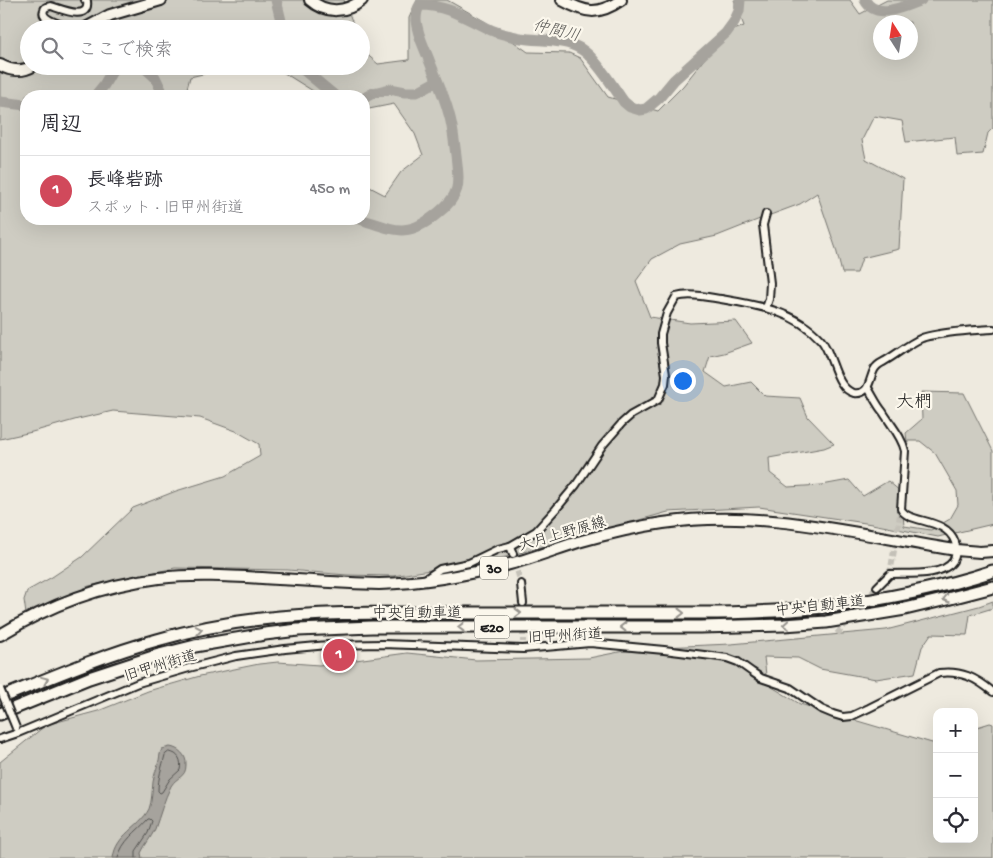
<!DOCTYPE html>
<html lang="ja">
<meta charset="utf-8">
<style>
:root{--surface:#fff;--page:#f2f2f3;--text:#2b2b33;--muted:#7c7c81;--line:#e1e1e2;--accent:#d1495b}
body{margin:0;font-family:"Gochi Hand","Klee One",sans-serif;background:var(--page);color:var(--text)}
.controls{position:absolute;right:15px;bottom:15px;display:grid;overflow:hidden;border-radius:10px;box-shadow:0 5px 20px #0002}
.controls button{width:45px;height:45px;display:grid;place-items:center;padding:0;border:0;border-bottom:1px solid var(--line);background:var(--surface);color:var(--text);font:25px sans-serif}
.compass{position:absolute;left:873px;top:15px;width:45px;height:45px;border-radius:50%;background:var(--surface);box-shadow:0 5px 20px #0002;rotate:348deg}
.you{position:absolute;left:682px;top:380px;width:18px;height:18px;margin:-12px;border:4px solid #fff;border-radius:50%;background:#1a73e8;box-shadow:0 0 0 8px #1a73e833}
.badge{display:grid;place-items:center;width:32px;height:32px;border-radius:50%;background:var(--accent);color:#fff;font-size:16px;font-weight:700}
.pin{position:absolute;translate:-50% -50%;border:2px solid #fff;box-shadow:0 1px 5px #0006}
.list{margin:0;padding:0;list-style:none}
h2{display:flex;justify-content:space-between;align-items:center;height:65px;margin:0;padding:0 20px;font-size:21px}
h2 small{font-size:16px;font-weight:400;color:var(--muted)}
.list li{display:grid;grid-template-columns:32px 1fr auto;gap:15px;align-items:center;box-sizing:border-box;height:70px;padding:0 20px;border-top:1px solid var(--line)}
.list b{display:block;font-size:19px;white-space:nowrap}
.list p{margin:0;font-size:16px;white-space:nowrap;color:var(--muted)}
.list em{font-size:16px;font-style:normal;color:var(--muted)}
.icon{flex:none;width:28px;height:28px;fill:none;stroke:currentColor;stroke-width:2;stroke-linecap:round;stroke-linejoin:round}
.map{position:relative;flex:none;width:993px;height:858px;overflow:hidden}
.search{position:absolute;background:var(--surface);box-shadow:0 5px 20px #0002;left:20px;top:20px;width:350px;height:55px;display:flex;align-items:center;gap:12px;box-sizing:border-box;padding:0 18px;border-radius:28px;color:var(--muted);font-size:19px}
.panel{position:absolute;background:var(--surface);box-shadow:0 5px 20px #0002;left:20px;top:90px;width:350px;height:135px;border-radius:20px}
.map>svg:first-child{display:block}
.green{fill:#ceccc2;stroke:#75746f;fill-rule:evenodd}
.water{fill:#a6a39d;stroke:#6f6d69}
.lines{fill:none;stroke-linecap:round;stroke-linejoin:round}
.shore{stroke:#535250;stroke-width:1}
.river{stroke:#a6a39d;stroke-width:11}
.minor-tunnel{stroke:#c4c1b8;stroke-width:6;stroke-dasharray:6 3;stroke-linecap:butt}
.minor-casing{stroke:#1c1c1c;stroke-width:10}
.primary-casing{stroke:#1c1c1c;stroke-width:14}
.motorway-casing{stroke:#1c1c1c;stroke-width:15}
.minor{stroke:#fbf7ec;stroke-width:6}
.primary{stroke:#fbf7ec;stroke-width:10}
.motorway{stroke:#fbf7ec;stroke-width:11}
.minor-bridge-casing{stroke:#1c1c1c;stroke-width:10;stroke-linecap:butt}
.minor-bridge{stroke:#fbf7ec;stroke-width:6}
.oneway{stroke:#97948e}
.labels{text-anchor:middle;stroke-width:4.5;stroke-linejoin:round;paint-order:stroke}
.shield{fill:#fbf7ec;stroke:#5f5e5a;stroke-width:1}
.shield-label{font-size:14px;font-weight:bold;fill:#1c1c1c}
.street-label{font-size:15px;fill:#1c1c1c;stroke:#fbf7ec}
.water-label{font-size:16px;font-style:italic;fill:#5a5956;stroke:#fbf7ec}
.quarter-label{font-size:18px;fill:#1c1c1c;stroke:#fbf7ec}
</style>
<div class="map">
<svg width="993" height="858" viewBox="0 0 993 858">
<rect width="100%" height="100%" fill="#eeeadf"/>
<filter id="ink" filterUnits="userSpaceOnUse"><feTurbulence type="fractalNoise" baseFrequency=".02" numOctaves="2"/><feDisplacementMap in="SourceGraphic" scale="10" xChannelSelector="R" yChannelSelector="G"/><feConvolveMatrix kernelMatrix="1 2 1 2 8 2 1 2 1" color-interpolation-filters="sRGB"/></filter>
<g filter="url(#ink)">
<!-- green -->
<g class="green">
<path d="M 0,0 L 344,0 L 355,29 L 29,29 L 29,66 L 237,66 L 190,77 L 185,96 L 26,96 L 26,219 L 364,219 L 364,184 L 385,195 L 401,172 L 423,155 L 415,134 L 394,104 L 364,110 L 364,96 L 321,96 L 273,66 L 361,66 L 361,47 L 363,51 L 378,64 L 409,60 L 409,18 L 417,0 L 447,0 L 486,22 L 528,52 L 569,53 L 580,58 L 608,97 L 658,111 L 683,86 L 724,34 L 744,26 L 734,0 L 850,0 L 860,14 L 887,0 L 993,0 L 993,128 L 988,133 L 983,154 L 957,156 L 955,137 L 906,142 L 902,121 L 874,116 L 862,140 L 866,159 L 903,179 L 899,249 L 862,258 L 857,273 L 842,273 L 836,249 L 817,193 L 800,204 L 765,217 L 717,236 L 680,244 L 652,259 L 636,281 L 650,317 L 690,323 L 736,321 L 752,343 L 724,353 L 710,356 L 705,372 L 726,387 L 751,382 L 765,396 L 800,398 L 808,417 L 834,444 L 824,448 L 769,458 L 770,473 L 788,487 L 822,485 L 849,480 L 863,496 L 888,481 L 901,492 L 904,526 L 931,530 L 950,519 L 958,505 L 957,491 L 935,453 L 920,441 L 907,441 L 906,433 L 922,419 L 921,392 L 964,393 L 993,451 L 993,524 L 938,537 L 872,524 L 759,507 L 668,512 L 498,559 L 393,576 L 347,575 L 288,570 L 175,568 L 89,586 L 26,614 L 24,600 L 27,591 L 52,577 L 82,557 L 133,508 L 176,491 L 225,476 L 260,456 L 259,444 L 236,431 L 200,418 L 113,411 L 78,419 L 32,432 L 0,439 ZM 880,22 L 910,22 L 910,52 L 880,52 Z"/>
<polygon points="993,601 993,608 970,615 967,635 931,634 922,647 915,673 876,679 820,669 798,658 764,657 767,684 800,704 932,743 937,741 937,839 974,839 974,728 990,723 993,724 993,858 0,858 0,762 46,725 98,711 148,691 200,676 259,664 278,662 319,665 407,653 476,660 589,658 639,648 731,644 886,630 979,606"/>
</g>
<!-- water -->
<path class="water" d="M 170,747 C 178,748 187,755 186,765 C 186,778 177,776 171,786 C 164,800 160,815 155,829 C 151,838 145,844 141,853 L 142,858 L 113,858 C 116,834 139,828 149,809 C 152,801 152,791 153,782 C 154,776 156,770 158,764 C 160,758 159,754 162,749 Z"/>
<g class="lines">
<!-- shore -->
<g class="shore">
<path d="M 169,752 C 179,753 182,761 180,770 L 170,779 L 162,792 L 160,793 L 158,791 C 158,778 162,767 165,755 Z"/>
<path d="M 118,858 C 122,840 137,832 148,819 L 150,819 L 152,821 L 148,833 L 136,851 L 136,858"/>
</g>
<!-- river -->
<g class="river">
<polyline points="276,0 283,29"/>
<path d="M 865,0 C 876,21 905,6 921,0"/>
<polyline points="143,66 155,77 164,96"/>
<polyline points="299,66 335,96"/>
<polyline points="95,96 104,85 115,66"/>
<polyline points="364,98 373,93 390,89 405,92 417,92 437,81"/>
<polyline points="0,102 26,105"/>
<path d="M 360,219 C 395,230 407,239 438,213 C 462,194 459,183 456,155 C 454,141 453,127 449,114 C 444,95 436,78 429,60 C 424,47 417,34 416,20 C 416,15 417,9 420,5 C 448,5 467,19 491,30 C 500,34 511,36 521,38 C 539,41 565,39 581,49 C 595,57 614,88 624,102 L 630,107 L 640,110 L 646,109 L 659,98 L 674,80 L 726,33 L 734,22 L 739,11 L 740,0"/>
</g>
<!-- minor-tunnel -->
<g class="minor-tunnel">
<polyline points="513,554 521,584"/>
<polyline points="890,574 901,509"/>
<polyline points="523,612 523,642"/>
<polyline points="837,634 877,587"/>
</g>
<!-- minor casing -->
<g class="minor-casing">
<g id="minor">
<path d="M 63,29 L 62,25 C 57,23 40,18 44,10 C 45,6 48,7 51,6 C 61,9 90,22 87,1 L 85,0"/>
<polyline points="766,308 769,299 770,283 763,225 766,214"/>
<path d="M 868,388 C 873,396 877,405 883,412 C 891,425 902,437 905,451 L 901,509 C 908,524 946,517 955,542 C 957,548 956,556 953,561 C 943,577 906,573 890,574 L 877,587"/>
<polyline points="510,546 513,554"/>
<path d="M 425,579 L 440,569 L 469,563 L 498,549 L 510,546 L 536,531 L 556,509 L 576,485 L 602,446 L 622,423 L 631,415 L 658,400 L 665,384 L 666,375 L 661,343 L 661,334 L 667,313 L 676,297 C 690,293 707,297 721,299 C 757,305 795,311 821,340 C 833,353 835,389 854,393 C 870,395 869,379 874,370 C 876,366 879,364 883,362 C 896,355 908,344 922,338 C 927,336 934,335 940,334 C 958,331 975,330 993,329"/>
<polyline points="521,584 523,603"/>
<path d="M 0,739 L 18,733 L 138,683 L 189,668 L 236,656 L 285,649 L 328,645 L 383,644 L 523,649 L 590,643 L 664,650 L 712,656 L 727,658 L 738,662 L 752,672 L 761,678 L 790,688 L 821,709 L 833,714 L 843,717 L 852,716 L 869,708 L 939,673 C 961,670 976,678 993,692"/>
</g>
</g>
<!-- primary casing -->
<g class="primary-casing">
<g id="primary">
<path d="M 310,0 C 326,14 346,13 362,0"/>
<path d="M 562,0 C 585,13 598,16 621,0"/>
<polyline points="84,29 110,15 161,0"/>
<path d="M 0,65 C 11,71 23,72 33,66"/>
<path d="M 0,635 C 49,605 103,585 159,578 C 194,574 228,576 262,578 C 301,580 340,583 379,584 C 423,583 467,575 510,564 C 533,558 556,549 578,542 C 606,534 635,527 663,523 C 762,508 859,535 956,550 L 980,552 L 993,551"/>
</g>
</g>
<!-- motorway casing -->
<g class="motorway-casing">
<g id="motorway">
<path d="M 0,698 C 52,677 103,655 157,640 C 191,630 226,623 261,619 C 322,612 383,613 444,613 C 506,613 569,613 632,613 C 696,613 761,614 824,607 C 881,600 938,589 993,571"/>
<polyline points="0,714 89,678 159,655 195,646 265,634 298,630 372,627 700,627 784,625 826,622 905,609 947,599 993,587"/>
</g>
</g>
<!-- minor -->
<use href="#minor" class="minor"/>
<!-- primary -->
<use href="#primary" class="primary"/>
<!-- motorway -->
<use href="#motorway" class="motorway"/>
<!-- minor-bridge casing -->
<g class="minor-bridge-casing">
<polyline id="minor-bridge" points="0,689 16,728"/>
</g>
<!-- minor-bridge -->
<use href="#minor-bridge" class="minor-bridge"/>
</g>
<!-- one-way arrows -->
<defs><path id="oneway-chevron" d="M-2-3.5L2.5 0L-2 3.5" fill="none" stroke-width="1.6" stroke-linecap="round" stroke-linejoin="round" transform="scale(1.25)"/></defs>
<g class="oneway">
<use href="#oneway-chevron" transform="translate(946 599) rotate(166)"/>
<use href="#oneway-chevron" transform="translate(518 613)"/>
<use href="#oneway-chevron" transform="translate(681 613)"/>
<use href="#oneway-chevron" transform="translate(786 625) rotate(176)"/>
<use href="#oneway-chevron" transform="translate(461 627) rotate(180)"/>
<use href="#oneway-chevron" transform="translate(623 627) rotate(180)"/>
<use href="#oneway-chevron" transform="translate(199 630) rotate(-11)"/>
<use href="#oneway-chevron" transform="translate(45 680) rotate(-22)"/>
</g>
</g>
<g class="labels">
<!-- shield labels -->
<g class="shield">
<rect x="480" y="556.5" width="28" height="23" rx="4"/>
<rect x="474.5" y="615.5" width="35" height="23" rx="4"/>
</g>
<g class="shield-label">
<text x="494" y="573">30</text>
<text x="492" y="632">E20</text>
</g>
<!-- street labels -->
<g class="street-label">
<text transform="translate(562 533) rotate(-16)" y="5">大月上野原線</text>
<text transform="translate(820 605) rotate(-6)" y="5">中央自動車道</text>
<text x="417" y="617">中央自動車道</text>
<text transform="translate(565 635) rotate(-3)" y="5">旧甲州街道</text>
<text transform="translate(160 665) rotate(-17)" y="5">旧甲州街道</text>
</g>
<!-- water labels -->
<g class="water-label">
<text transform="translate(557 29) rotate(14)" y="6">仲間川</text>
</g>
<!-- quarter labels -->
<g class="quarter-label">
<text x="914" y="407">大椚</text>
</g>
</g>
</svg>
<div class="controls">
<button>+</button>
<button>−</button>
<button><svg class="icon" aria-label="locate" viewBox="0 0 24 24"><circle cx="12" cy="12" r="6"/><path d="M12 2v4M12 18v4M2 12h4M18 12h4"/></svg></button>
</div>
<svg class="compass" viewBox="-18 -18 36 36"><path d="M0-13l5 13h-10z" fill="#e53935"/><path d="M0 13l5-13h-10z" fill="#7c7c81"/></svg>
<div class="you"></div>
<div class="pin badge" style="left:339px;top:655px">1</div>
<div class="search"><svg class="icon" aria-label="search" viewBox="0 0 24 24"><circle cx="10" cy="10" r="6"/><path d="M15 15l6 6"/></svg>ここで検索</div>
<section class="panel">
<h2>周辺<small></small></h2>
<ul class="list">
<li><span class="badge">1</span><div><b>長峰砦跡</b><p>スポット · 旧甲州街道</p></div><em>450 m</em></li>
</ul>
</section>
</div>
